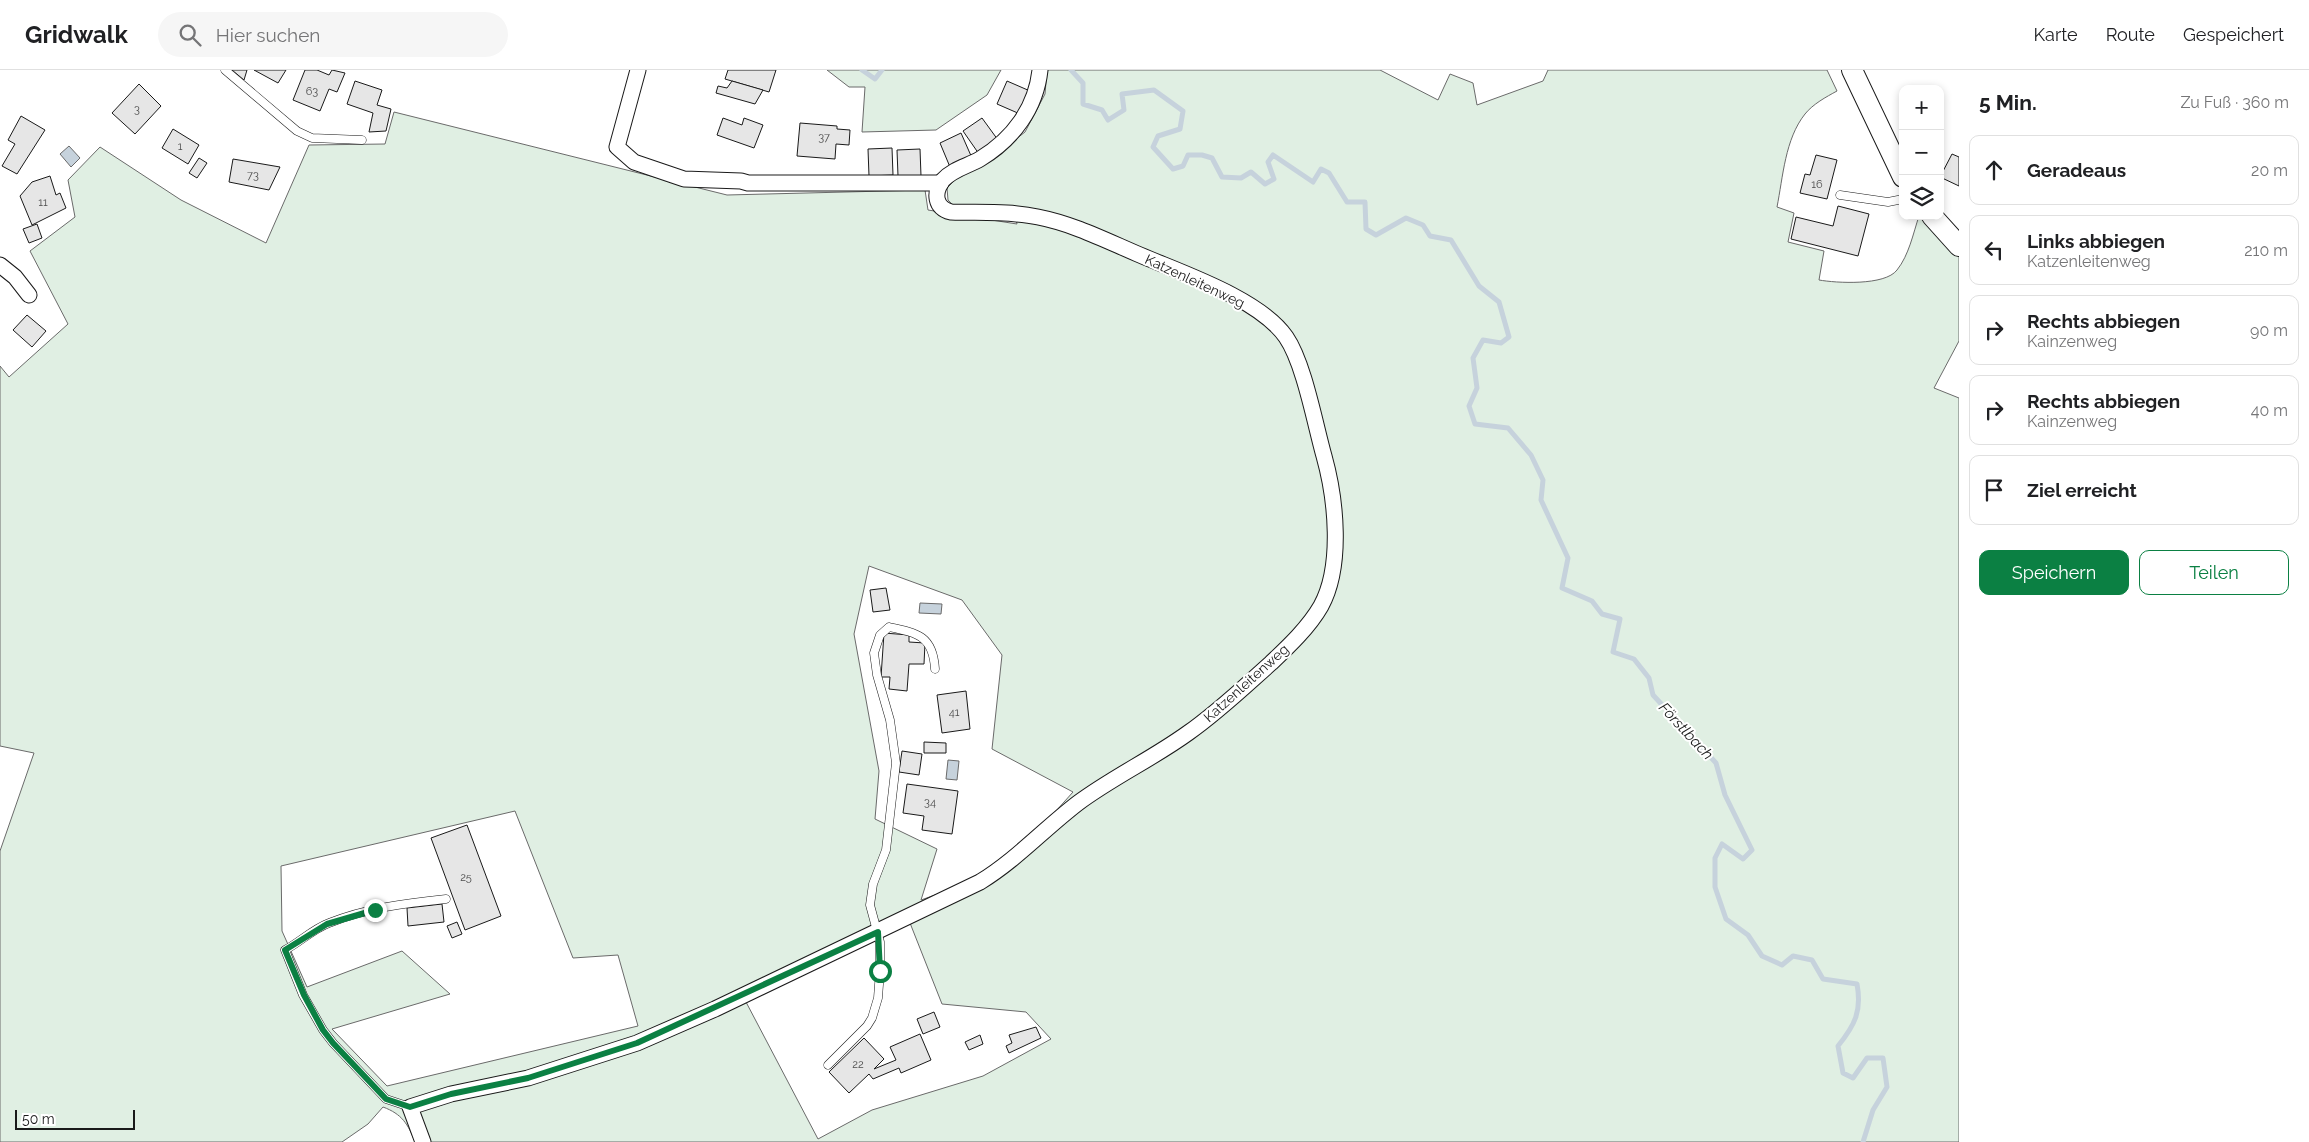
<!DOCTYPE html>
<html lang="de">
<meta charset="utf-8">
<style>
:root{--surface:#fff;--page:#f6f6f6;--text:#202124;--muted:#757577;--line:#e0e0e0;--accent:#0b8043}
body{margin:0;font-family:Raleway,sans-serif;background:var(--page);color:var(--text)}
.controls{position:absolute;right:15px;top:15px;display:grid;overflow:hidden;border-radius:10px;box-shadow:0 2px 8px #0003}
.controls button{width:45px;height:45px;display:grid;place-items:center;padding:0;border:0;border-bottom:1px solid var(--line);background:var(--surface);color:var(--text);font:25px sans-serif}
.scale{position:absolute;left:15px;bottom:12px;width:120px;box-sizing:border-box;padding-left:5px;border:2px solid #1a1a1a;border-top:0;font-size:14px;line-height:18px;white-space:nowrap;color:#1a1a1a;-webkit-text-stroke:4px #fff;paint-order:stroke}
.stop{position:absolute;width:15px;height:15px;margin:-11px;border:4px solid #0b8043;border-radius:50%;background:#fff}
.stop.end{background:#0b8043;border-color:#fff;box-shadow:0 1px 5px #0008}
.list{margin:0;padding:0;list-style:none}
h2{display:flex;justify-content:space-between;align-items:center;height:65px;margin:0;padding:0 20px;font-size:21px}
h2 small{font-size:16px;font-weight:400;color:var(--muted)}
.list li{display:grid;grid-template-columns:32px 1fr auto;gap:15px;align-items:center;box-sizing:border-box;height:70px;margin:0 10px 10px;padding:0 10px;border:1px solid var(--line);border-radius:10px}
.list b{display:block;font-size:19px;white-space:nowrap}
.list p{margin:0;font-size:16px;white-space:nowrap;color:var(--muted)}
.list em{font-size:16px;font-style:normal;color:var(--muted)}
.actions{display:flex;gap:10px;padding:15px 20px}
.actions a{flex:1;padding:11px 0;border:1px solid var(--accent);border-radius:10px;text-align:center;font-size:18px;color:var(--accent)}
.actions .main{background:var(--accent);color:#fff}
.icon{flex:none;width:28px;height:28px;fill:none;stroke:currentColor;stroke-width:2;stroke-linecap:round;stroke-linejoin:round}
.map{position:relative;flex:none;width:1959px;height:1072px;overflow:hidden}
header{display:flex;align-items:center;gap:30px;box-sizing:border-box;height:70px;padding:0 25px;background:var(--surface);border-bottom:1px solid var(--line)}
header strong{font-size:24px}
nav{display:flex;gap:28px;margin-inline-start:auto;font-size:18px}
.search{width:350px;height:45px;background:var(--page);display:flex;align-items:center;gap:12px;box-sizing:border-box;padding:0 18px;border-radius:28px;color:var(--muted);font-size:19px}
main{display:flex}
aside{flex:1;background:var(--surface)}
.map>svg:first-child{display:block}
.green{fill:#e0efe3;stroke:#6a6a6a;fill-rule:evenodd}
.water{fill:#c6d2dc;stroke:#6a6a6a}
.lines{fill:none;stroke-linecap:round;stroke-linejoin:round}
.stream{stroke:#c6d2dc;stroke-width:5}
.building{fill:#e6e6e6;stroke:#1a1a1a}
.lane-casing{stroke:#1a1a1a;stroke-width:9}
.street-casing{stroke:#1a1a1a;stroke-width:17}
.secondary-casing{stroke:#1a1a1a;stroke-width:22}
.lane{stroke:#fff;stroke-width:8}
.street{stroke:#fff;stroke-width:15}
.secondary{stroke:#fff;stroke-width:20}
.route{stroke:#0b8043;stroke-width:6}
.labels{text-anchor:middle;stroke-width:4;stroke-linejoin:round;paint-order:stroke}
.number-label{font-size:11px;fill:#4d4d4d}
.street-label{font-size:14px;fill:#1a1a1a;stroke:#fff}
.water-label{font-size:15px;font-style:italic;fill:#1a1a1a;stroke:#fff}
</style>
<header>
<strong>Gridwalk</strong>
<div class="search"><svg class="icon" aria-label="search" viewBox="0 0 24 24"><circle cx="10" cy="10" r="6"/><path d="M15 15l6 6"/></svg>Hier suchen</div>
<nav><a>Karte</a><a>Route</a><a>Gespeichert</a></nav>
</header>
<main>
<div class="map">
<svg width="1959" height="1072" viewBox="0 0 1959 1072">
<rect width="100%" height="100%" fill="#fff"/>
<!-- green -->
<g class="green">
<polygon points="827,0 1001,0 987,25 936,60 862,62 865,17 849,17"/>
<path d="M 1047,0 L 1380,0 L 1438,30 L 1450,4 L 1473,13 L 1477,35 L 1543,11 L 1548,0 L 1827,0 L 1837,21 C 1826,27 1813,34 1805,44 C 1785,69 1783,107 1777,137 L 1794,143 L 1788,172 L 1824,181 L 1819,210 C 1836,213 1885,216 1897,200 C 1909,185 1913,164 1919,146 L 1921,146 L 1959,185 L 1959,271 L 1934,318 L 1959,328 L 1959,1072 L 415,1072 C 408,1054 402,1044 383,1037 L 368,1054 L 342,1072 L 0,1072 L 0,781 L 34,683 L 0,676 L 0,296 L 9,307 L 68,254 L 30,181 L 75,147 L 68,110 L 100,77 L 181,130 L 266,173 L 309,75 L 385,74 L 394,42 L 727,125 L 925,120 L 928,140 L 1017,154 L 1014,139 L 956,138 L 948,130 L 947,118 L 958,107 L 1002,80 L 1025,62 L 1045,24 ZM 869,496 L 962,530 L 1002,585 L 992,679 L 1073,722 L 1047,751 L 1014,782 L 966,814 L 921,830 L 937,779 L 875,749 L 879,701 L 854,564 ZM 515,741 L 573,888 L 618,885 L 638,956 L 387,1016 L 332,959 L 450,924 L 402,881 L 307,917 L 282,861 L 281,796 ZM 910,853 L 942,934 L 1026,942 L 1051,969 L 983,1006 L 872,1040 L 818,1069 L 746,932 Z"/>
</g>
<!-- water -->
<g class="water">
<polygon points="69,76 80,88 71,97 60,84"/>
<polygon points="920,533 942,534 941,544 919,543"/>
<polygon points="948,690 959,691 957,710 946,709"/>
</g>
<g class="lines">
<!-- stream -->
<g class="stream">
<polyline points="862,0 875,9 882,0"/>
<path d="M 1071,0 L 1083,13 L 1083,34 L 1102,40 L 1108,50 L 1124,40 L 1122,24 L 1154,20 L 1183,41 L 1180,59 L 1158,66 L 1153,77 L 1173,99 L 1183,96 L 1188,85 L 1202,85 L 1212,88 L 1222,107 L 1241,108 L 1251,102 L 1265,114 L 1274,109 L 1268,92 L 1273,85 L 1313,112 L 1321,99 L 1329,103 L 1347,132 L 1365,132 L 1366,159 L 1376,165 L 1406,148 L 1423,155 L 1430,166 L 1451,170 L 1479,216 L 1499,232 L 1509,267 L 1501,273 L 1483,270 L 1473,288 L 1477,318 L 1469,336 L 1475,354 L 1508,358 L 1531,385 L 1543,410 L 1541,430 L 1568,488 L 1562,518 L 1592,531 L 1602,544 L 1620,549 L 1613,582 L 1634,589 L 1649,608 L 1653,625 L 1716,693 L 1725,725 L 1752,780 L 1743,789 L 1722,774 L 1715,788 L 1715,817 L 1726,849 L 1748,865 L 1762,886 L 1782,895 L 1793,886 L 1812,890 L 1823,909 L 1857,914 C 1862,941 1855,955 1838,976 L 1843,1003 L 1853,1008 L 1867,988 L 1883,988 L 1887,1017 L 1873,1040 L 1863,1072"/>
</g>
</g>
<!-- building -->
<g class="building">
<polygon points="232,0 247,0 244,10"/>
<polygon points="254,0 286,0 278,13"/>
<polygon points="305,0 317,0 329,5 332,0 345,3 337,22 329,19 320,41 293,30"/>
<polygon points="728,0 776,0 769,22 725,9"/>
<polygon points="355,11 382,20 377,35 391,39 386,61 369,62 373,43 347,34"/>
<polygon points="732,11 763,20 755,34 716,23 718,16 727,18"/>
<polygon points="1007,11 1030,21 1020,44 997,34"/>
<polygon points="139,14 161,36 135,64 112,43"/>
<polygon points="21,46 45,60 17,104 2,96 15,74 8,70"/>
<polygon points="723,48 742,55 744,48 763,55 754,78 717,65"/>
<polygon points="982,48 998,70 979,84 963,61"/>
<polygon points="800,53 837,56 837,59 850,60 849,75 836,74 835,89 797,86"/>
<polygon points="173,59 199,75 188,94 162,78"/>
<polygon points="961,63 972,88 950,97 940,73"/>
<polygon points="892,78 893,105 869,106 868,79"/>
<polygon points="920,79 921,106 898,106 897,80"/>
<polygon points="1952,84 1959,87 1959,116 1940,107"/>
<polygon points="1816,85 1837,90 1827,129 1800,123 1805,104 1810,105"/>
<polygon points="199,88 207,93 197,108 189,103"/>
<polygon points="233,89 280,97 269,120 229,112"/>
<polygon points="50,106 56,125 60,123 66,138 32,155 20,126 32,112"/>
<polygon points="1838,136 1869,144 1858,186 1791,169 1796,147 1833,156"/>
<polygon points="37,154 42,168 29,173 23,159"/>
<polygon points="27,245 46,261 32,277 13,260"/>
<polygon points="886,518 890,540 873,542 870,520"/>
<polygon points="884,563 909,565 909,572 925,573 924,594 909,594 907,621 889,619 890,607 881,607"/>
<polygon points="966,621 970,659 942,663 937,625"/>
<polygon points="924,672 946,673 946,683 924,683"/>
<polygon points="902,681 922,684 919,705 899,702"/>
<polygon points="907,714 958,721 952,764 922,760 924,746 903,743"/>
<polygon points="467,755 501,846 465,860 431,768"/>
<polygon points="442,834 444,852 408,856 407,838"/>
<polygon points="457,852 462,864 452,868 447,856"/>
<polygon points="934,942 940,957 923,964 917,949"/>
<polygon points="1036,957 1041,968 1009,983 1006,976 1012,973 1009,965"/>
<polygon points="920,964 931,990 901,1003 899,998 873,1009 869,1004 849,1023 829,1002 864,968 884,989 874,999 896,990 890,977"/>
<polygon points="980,965 983,974 969,980 965,972"/>
</g>
<g class="lines">
<!-- lane casing -->
<g class="lane-casing">
<g id="lane">
<polyline points="225,0 297,61 312,68 362,70"/>
<polyline points="1840,125 1888,132 1903,129"/>
<path d="M 828,995 L 867,956 L 872,948 L 878,928 L 880,901 L 880,872 L 870,835 L 873,814 L 886,780 L 896,693 L 890,650 L 877,605 L 874,583 L 880,565 L 889,557 C 918,563 933,566 935,599"/>
<path d="M 410,1037 L 386,1029 L 333,973 L 323,960 L 303,925 L 285,880 C 300,872 313,859 329,853 C 366,838 407,833 446,829"/>
</g>
</g>
<!-- street casing -->
<g class="street-casing">
<g id="street">
<polyline points="638,0 617,77 634,92 684,109 741,111 748,113 941,113"/>
<polyline points="0,195 15,207 29,225"/>
<path d="M 423,1072 L 410,1037 L 451,1024 L 528,1008 L 637,973 L 715,939 L 980,812 C 1016,790 1044,759 1078,733 C 1113,707 1152,689 1188,663 C 1218,642 1244,617 1271,593 C 1289,576 1309,557 1321,536 C 1343,496 1336,429 1324,386 C 1315,354 1304,293 1286,267 C 1260,229 1182,203 1140,185 C 1107,171 1074,154 1038,147 C 1010,141 980,143 951,142 C 935,138 933,123 943,110 C 953,99 968,96 980,89 C 1013,69 1036,38 1040,0"/>
</g>
</g>
<!-- secondary casing -->
<g class="secondary-casing">
<g id="secondary">
<polyline points="1852,0 1903,107"/>
<polyline points="1932,146 1959,176"/>
</g>
</g>
<!-- lane -->
<use href="#lane" class="lane"/>
<!-- street -->
<use href="#street" class="street"/>
<!-- secondary -->
<use href="#secondary" class="secondary"/>
</g>
<g class="lines">
<!-- route -->
<polyline class="route" points="375,840 327,854 285,880 304,925 323,960 333,973 386,1029 410,1037 451,1024 528,1008 637,973 878,862 880,901"/>
</g>
<g class="labels">
<!-- number labels -->
<g class="number-label">
<text x="312" y="25">63</text>
<text x="137" y="43">3</text>
<text x="824" y="71">37</text>
<text x="180" y="80">1</text>
<text x="253" y="109">73</text>
<text x="1817" y="118">16</text>
<text x="43" y="136">11</text>
<text x="954" y="646">41</text>
<text x="930" y="736">34</text>
<text x="466" y="811">25</text>
<text x="858" y="998">22</text>
</g>
<!-- street labels -->
<g class="street-label">
<text transform="translate(1195 211) rotate(25)" y="5">Katzenleitenweg</text>
<text transform="translate(1246 613) rotate(-42)" y="5">Katzenleitenweg</text>
</g>
<!-- water labels -->
<g class="water-label">
<text transform="translate(1686 661) rotate(47)" y="5">Förstlbach</text>
</g>
</g>
</svg>
<div class="controls">
<button>+</button>
<button>−</button>
<button><svg class="icon" aria-label="layers" viewBox="0 0 24 24"><path d="M12 4l9 5-9 5-9-5zM3 14l9 5 9-5"/></svg></button>
</div>
<div class="scale">50 m</div>
<div class="stop" style="left:880px;top:901px"></div>
<div class="stop end" style="left:375px;top:840px"></div>
</div>
<aside>
<h2>5 Min.<small>Zu Fuß · 360 m</small></h2>
<ul class="list">
<li><svg class="icon" aria-label="ahead" viewBox="0 0 24 24"><path d="M12 20V5M6 11l6-6 6 6"/></svg><div><b>Geradeaus</b></div><em>20 m</em></li>
<li><svg class="icon" aria-label="left" viewBox="0 0 24 24"><path d="M17 20v-9H6M10 6l-5 5 5 5"/></svg><div><b>Links abbiegen</b><p>Katzenleitenweg</p></div><em>210 m</em></li>
<li><svg class="icon" aria-label="right" viewBox="0 0 24 24"><path d="M7 20v-9h11M14 6l5 5-5 5"/></svg><div><b>Rechts abbiegen</b><p>Kainzenweg</p></div><em>90 m</em></li>
<li><svg class="icon" aria-label="right" viewBox="0 0 24 24"><path d="M7 20v-9h11M14 6l5 5-5 5"/></svg><div><b>Rechts abbiegen</b><p>Kainzenweg</p></div><em>40 m</em></li>
<li><svg class="icon" aria-label="arrive" viewBox="0 0 24 24"><path d="M6 21V4h12l-3 4 3 4H6"/></svg><div><b>Ziel erreicht</b></div></li>
</ul>
<div class="actions"><a class="main">Speichern</a><a>Teilen</a></div>
</aside>
</main>
